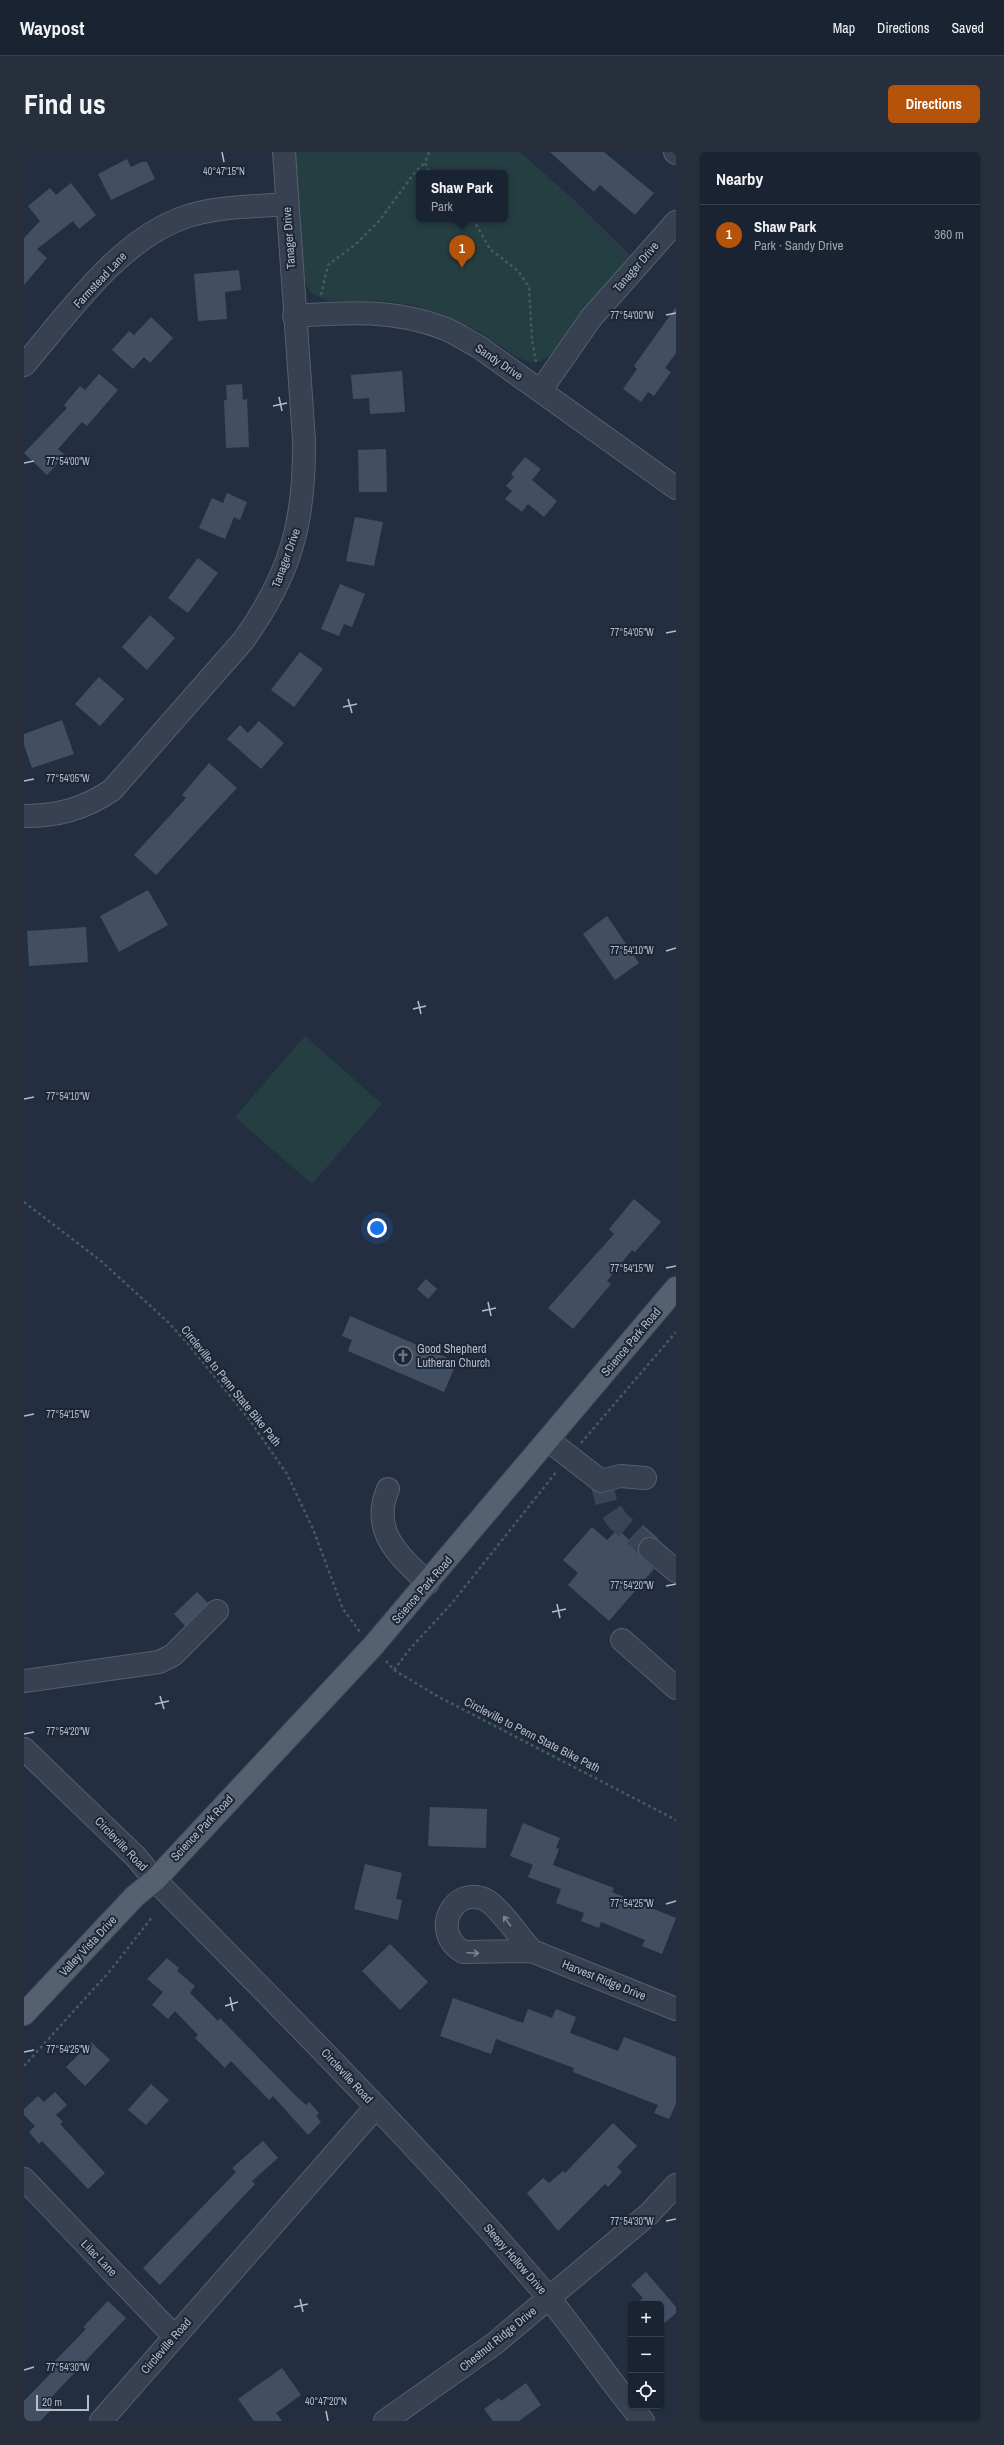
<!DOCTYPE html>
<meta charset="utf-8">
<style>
:root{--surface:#1a2331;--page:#272f3d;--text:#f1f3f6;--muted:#9fa4ab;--line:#38404d;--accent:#b45309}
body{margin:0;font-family:"Archivo Narrow",sans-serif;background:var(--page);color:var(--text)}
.controls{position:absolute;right:12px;bottom:12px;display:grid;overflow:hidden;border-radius:6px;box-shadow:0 1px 3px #0004}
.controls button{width:36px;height:36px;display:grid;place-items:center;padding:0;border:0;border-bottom:1px solid var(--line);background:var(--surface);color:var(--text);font:20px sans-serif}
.scale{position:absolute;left:12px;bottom:10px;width:53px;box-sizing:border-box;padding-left:4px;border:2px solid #b4bccb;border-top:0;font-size:11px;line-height:14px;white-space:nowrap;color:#b4bccb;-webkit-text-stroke:3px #1c2636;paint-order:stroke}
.you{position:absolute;left:353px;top:1076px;width:14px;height:14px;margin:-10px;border:3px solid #fff;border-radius:50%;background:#1a73e8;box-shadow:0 0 0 6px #1a73e833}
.badge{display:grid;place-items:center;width:26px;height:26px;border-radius:50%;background:var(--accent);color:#fff;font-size:13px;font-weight:700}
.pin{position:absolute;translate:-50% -33px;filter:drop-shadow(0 1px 2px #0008)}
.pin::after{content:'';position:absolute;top:21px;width:14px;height:12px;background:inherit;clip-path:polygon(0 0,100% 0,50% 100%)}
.popup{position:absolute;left:392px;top:18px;width:92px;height:52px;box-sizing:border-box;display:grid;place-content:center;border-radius:6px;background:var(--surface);filter:drop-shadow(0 1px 3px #0005);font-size:13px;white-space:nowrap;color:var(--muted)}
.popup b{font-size:15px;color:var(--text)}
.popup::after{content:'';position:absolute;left:50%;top:100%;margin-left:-8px;border:8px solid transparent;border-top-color:var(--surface)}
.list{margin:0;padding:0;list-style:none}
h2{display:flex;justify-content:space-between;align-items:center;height:52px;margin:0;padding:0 16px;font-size:17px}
h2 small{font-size:13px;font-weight:400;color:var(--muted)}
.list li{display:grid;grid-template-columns:26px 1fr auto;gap:12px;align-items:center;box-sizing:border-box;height:60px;padding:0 16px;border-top:1px solid var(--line)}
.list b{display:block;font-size:15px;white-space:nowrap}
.list p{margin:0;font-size:13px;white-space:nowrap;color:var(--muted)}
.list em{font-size:13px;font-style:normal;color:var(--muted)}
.icon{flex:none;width:22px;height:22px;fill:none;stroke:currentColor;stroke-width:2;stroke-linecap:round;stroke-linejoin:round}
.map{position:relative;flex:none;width:652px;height:2269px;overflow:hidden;border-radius:6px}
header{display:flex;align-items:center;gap:24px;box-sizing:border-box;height:56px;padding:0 20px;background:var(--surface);border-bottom:1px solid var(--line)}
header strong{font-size:19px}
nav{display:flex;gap:22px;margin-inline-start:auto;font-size:14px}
.intro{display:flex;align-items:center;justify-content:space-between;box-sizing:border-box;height:96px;padding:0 24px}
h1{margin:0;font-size:28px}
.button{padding:10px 18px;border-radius:6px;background:var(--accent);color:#fff;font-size:14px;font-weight:700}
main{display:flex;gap:24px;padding:0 24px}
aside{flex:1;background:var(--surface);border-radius:6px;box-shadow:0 1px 3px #0004}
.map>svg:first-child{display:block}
.green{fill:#253e42;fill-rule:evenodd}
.building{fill:#424f63}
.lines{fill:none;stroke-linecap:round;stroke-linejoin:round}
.minor-tunnel{stroke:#394456;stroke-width:22;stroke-dasharray:22 11;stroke-linecap:butt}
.minor-casing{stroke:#555f6e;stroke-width:24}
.major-casing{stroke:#414a5a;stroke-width:24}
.path{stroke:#435b5f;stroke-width:2.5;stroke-dasharray:3 3;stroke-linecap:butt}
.minor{stroke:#374151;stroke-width:22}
.major{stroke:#556071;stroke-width:22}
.oneway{stroke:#7c8594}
.ticks{fill:none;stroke:#b4bccb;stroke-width:1.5}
.labels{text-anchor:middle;stroke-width:4;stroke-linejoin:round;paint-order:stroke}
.street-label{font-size:12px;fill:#b4bccb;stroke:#1c2636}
.poi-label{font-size:12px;fill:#b4bccb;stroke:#1c2636;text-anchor:start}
.ticks-label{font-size:10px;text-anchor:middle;fill:#b4bccb;stroke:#1c2636;stroke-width:4;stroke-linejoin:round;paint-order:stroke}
</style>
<header>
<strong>Waypost</strong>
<nav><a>Map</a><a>Directions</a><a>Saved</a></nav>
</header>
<div class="intro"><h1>Find us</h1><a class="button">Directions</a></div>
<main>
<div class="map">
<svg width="652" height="2269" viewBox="0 0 652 2269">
<rect width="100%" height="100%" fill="#232f41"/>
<!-- green -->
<g class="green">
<path d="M 271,0 L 496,0 L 550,48 L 607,104 L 559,160 L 526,204 L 517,209 L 507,210 L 494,206 L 459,182 L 419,162 L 388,153 L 358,149 L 304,149 L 287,141 L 280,127 ZM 395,21 L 481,21 L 481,67 L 395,67 Z"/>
<polygon points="281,884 358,952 288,1032 211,965"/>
</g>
<!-- building -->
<g class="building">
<polygon points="526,0 580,0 630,41 611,63 576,33 570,40"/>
<polygon points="103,7 107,15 118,10 123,10 131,27 87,48 74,22"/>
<polygon points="47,31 72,63 55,77 49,69 13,97 23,106 0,133 0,86 16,69 4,54 26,36 32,43"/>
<polygon points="215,118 217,138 201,140 203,167 174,169 170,122"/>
<polygon points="652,155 652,201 641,216 647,220 630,244 624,240 617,250 599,237 613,217 610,214"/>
<polygon points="127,165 149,186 126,211 120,205 109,217 88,198 105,179 110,183"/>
<polygon points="378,219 381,260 346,262 345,246 329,247 327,223"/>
<polygon points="75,222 94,238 63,274 58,270 34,297 41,303 23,323 0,301 43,256 40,253 56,234 61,238"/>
<polygon points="218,232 219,248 223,247 225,295 202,296 200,248 203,248 202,233"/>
<polygon points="362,297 363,340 335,340 334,298"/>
<polygon points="501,305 517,317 508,328 533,349 520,365 504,352 498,360 481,347 488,339 482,334 490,325 487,322"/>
<polygon points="203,341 223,350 216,368 210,365 201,387 175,376 188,346 199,351"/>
<polygon points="331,365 359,370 350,414 322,409"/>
<polygon points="174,406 194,421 164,461 144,446"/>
<polygon points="316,432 341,442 328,475 320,472 315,484 297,477"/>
<polygon points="126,463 151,486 123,518 98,495"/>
<polygon points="276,500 299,517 270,555 247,538"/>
<polygon points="75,525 100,547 76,574 51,552"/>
<polygon points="38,568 50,602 8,616 0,593 0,582"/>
<polygon points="235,569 260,591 237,617 203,587 216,573 224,581"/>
<polygon points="185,611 213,636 132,723 110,703 162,646 158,643"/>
<polygon points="124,738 144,773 95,800 76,764"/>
<polygon points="583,764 615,811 591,828 559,782"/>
<polygon points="62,775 64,810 5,814 3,779"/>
<polygon points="610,1047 637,1070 611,1100 608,1098 583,1129 587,1132 549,1177 524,1156 590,1082 585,1077"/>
<polygon points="402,1127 413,1137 404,1147 393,1137"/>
<polygon points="326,1164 433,1210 420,1240 324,1199 328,1188 318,1184"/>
<polygon points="619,1373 635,1387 621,1385 614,1395 618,1406 630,1417 585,1469 544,1433 554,1421 539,1408 568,1375 583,1388 594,1377 605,1388"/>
<polygon points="173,1440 184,1451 161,1474 150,1462"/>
<polygon points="406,1655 463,1657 462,1696 404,1694"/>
<polygon points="499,1671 536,1686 532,1696 535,1697 529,1713 590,1736 588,1740 652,1766 638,1802 618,1794 621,1788 577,1770 575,1776 557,1769 560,1761 532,1751 537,1737 504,1725 509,1713 486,1704"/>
<polygon points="341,1712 378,1721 372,1747 378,1748 374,1768 330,1757"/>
<polygon points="366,1792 404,1830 376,1858 338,1819"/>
<polygon points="143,1806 155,1816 153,1819 171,1834 166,1841 194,1869 196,1866 272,1944 282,1953 285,1950 295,1961 292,1964 297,1970 284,1983 249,1944 245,1948 207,1909 201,1916 171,1886 174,1883 151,1859 144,1867 128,1853 139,1840 123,1827"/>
<polygon points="429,1846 499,1871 504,1857 528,1866 532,1857 552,1865 546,1881 594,1899 600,1885 652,1905 652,1952 645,1967 630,1961 634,1953 549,1920 550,1916 472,1887 467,1902 416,1884"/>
<polygon points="67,1890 86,1908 61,1934 42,1915"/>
<polygon points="127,1932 145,1948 122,1973 104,1958"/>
<polygon points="31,1940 43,1953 32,1963 39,1970 36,1972 81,2021 64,2037 18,1989 15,1992 5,1980 11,1974 0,1963 0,1957 14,1944 20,1950"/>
<polygon points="589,1971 613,1994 593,2015 598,2020 584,2035 581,2032 534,2079 503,2041 519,2026 525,2031 539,2019 541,2021"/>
<polygon points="239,1989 254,2006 228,2029 231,2032 136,2133 119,2116 212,2020 208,2016"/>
<polygon points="622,2120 652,2155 652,2161 637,2174 637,2152 612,2152 619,2146 607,2133"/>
<polygon points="84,2149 102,2166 22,2251 28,2257 16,2269 0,2269 0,2249 27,2221 23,2217 62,2177 59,2175"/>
<polygon points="258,2216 277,2243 252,2261 258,2269 230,2269 214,2247"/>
<polygon points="502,2231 517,2253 495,2269 469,2269 460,2257 475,2246 477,2249"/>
</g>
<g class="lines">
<!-- minor-tunnel -->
<polyline class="minor-tunnel" points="577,1329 583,1353 594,1369 626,1397"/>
<!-- minor casing -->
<g class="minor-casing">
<g id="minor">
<polyline points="651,0 652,1"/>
<path d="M 270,164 C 322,160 372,157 422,177 C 433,182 444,189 455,195 L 652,336"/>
<path d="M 0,213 C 45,161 94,88 161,65 C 193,54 229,55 263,52"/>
<polyline points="517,238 567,166 652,70"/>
<path d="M 0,664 C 34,664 60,657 88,638 L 219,489 C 267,422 281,370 280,288 L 260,0"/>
<polyline points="524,1288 577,1329 596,1324 621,1326"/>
<path d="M 364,1337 C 346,1379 375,1404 404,1431"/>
<polyline points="626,1397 652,1419"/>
<polyline points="598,1488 652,1536"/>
<polyline points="0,1529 135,1510 149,1503 193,1459"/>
<path d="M 0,1597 L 112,1705 L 131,1728 C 261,1860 393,1992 514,2133 C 551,2176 582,2225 619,2269"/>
<path d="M 508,1799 C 497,1787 475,1755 462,1748 C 430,1732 405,1780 439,1800 L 508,1799 L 652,1857"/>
<polyline points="0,2027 150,2184"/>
<polyline points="77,2269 352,1955"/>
<polyline points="361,2269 470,2192 625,2062 652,2033"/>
</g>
</g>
<!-- major casing -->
<g class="major-casing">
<polyline id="major" points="0,1862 111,1744 131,1728 349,1494 652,1136"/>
</g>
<!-- path -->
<g class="path">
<polyline points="405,0 401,11 406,21"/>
<polyline points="449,67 466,97 494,119 505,135 508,188 512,210"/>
<polyline points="297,143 304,113 332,92 355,69 392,19 401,11"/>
<polyline points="0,1050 77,1109 144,1170 164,1192 224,1266 263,1322 289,1377 319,1457 336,1480"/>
<polyline points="557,1291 652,1180"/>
<polyline points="362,1509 370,1518 415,1545 652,1668"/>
<polyline points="370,1518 385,1498 428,1451 533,1319"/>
<polyline points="0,1914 86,1819 129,1764"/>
</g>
<!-- minor -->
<use href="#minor" class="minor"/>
<!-- major -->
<use href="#major" class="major"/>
</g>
<!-- one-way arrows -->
<defs><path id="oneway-shaft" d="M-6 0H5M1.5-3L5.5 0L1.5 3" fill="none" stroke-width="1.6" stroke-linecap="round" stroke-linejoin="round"/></defs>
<g class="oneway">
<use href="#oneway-shaft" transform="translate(483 1769) rotate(-127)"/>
<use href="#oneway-shaft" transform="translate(449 1801) rotate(3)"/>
</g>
<!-- ticks -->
<path class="ticks" d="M 198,0 L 200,10M 642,163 L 652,161M 255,245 L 258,259M 249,254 L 263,251M 0,311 L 10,309M 642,481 L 652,479M 324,547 L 328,561M 319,555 L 333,552M 0,629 L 10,627M 642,799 L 652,796M 394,849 L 397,862M 389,857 L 402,854M 0,947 L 10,945M 642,1116 L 652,1114M 464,1150 L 467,1164M 458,1159 L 472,1156M 0,1264 L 10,1262M 642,1434 L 652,1432M 533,1452 L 536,1466M 528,1460 L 542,1457M 136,1544 L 140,1557M 131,1552 L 145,1549M 0,1582 L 10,1580M 642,1752 L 652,1749M 206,1845 L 209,1859M 201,1854 L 214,1850M 0,1900 L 10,1898M 642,2069 L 652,2067M 276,2147 L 279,2160M 270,2155 L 284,2152M 0,2218 L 10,2215M 302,2259 L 304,2269"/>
<!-- icons -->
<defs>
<g id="church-ring" transform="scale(1)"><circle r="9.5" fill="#1c2636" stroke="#6b7280" stroke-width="1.5"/><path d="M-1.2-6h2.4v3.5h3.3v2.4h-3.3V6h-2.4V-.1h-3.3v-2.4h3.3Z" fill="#6b7280"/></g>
</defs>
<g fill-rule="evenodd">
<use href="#church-ring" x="379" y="1204"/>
</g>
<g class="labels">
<!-- street labels -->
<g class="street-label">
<text transform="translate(265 86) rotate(-94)" y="4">Tanager Drive</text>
<text transform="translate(612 115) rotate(-49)" y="4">Tanager Drive</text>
<text transform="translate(76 128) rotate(-47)" y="4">Farmstead Lane</text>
<text transform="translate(475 210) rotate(34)" y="4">Sandy Drive</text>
<text transform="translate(262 406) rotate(-70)" y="4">Tanager Drive</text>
<text transform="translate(607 1190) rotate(-50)" y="4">Science Park Road</text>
<text transform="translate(207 1234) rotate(51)" y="4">Circleville to Penn State Bike Path</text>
<text transform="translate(398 1438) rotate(-49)" y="4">Science Park Road</text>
<text transform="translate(508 1583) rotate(27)" y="4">Circleville to Penn State Bike Path</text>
<text transform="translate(178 1676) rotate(-47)" y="4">Science Park Road</text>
<text transform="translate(97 1692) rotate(46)" y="4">Circleville Road</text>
<text transform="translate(64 1794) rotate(-47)" y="4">Valley Vista Drive</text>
<text transform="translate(580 1828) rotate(22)" y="4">Harvest Ridge Drive</text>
<text transform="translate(323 1924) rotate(47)" y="4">Circleville Road</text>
<text transform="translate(75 2106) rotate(46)" y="4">Lilac Lane</text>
<text transform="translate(491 2107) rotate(49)" y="4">Sleepy Hollow Drive</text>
<text transform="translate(474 2187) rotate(-39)" y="4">Chestnut Ridge Drive</text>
<text transform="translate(142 2194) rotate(-49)" y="4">Circleville Road</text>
</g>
<!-- poi labels -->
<g class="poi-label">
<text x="393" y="1201">Good Shepherd<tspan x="393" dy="14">Lutheran Church</tspan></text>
</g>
</g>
<g class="ticks-label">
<text x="200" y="23">40°47'15"N</text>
<text x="608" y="167">77°54'00"W</text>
<text x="44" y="313">77°54'00"W</text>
<text x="608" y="484">77°54'05"W</text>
<text x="44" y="630">77°54'05"W</text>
<text x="608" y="802">77°54'10"W</text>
<text x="44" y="948">77°54'10"W</text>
<text x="608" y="1120">77°54'15"W</text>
<text x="44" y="1266">77°54'15"W</text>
<text x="608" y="1437">77°54'20"W</text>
<text x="44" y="1583">77°54'20"W</text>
<text x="608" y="1755">77°54'25"W</text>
<text x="44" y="1901">77°54'25"W</text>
<text x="608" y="2073">77°54'30"W</text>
<text x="44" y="2219">77°54'30"W</text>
<text x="302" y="2253">40°47'20"N</text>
</g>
</svg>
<div class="controls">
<button>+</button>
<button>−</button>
<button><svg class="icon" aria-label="locate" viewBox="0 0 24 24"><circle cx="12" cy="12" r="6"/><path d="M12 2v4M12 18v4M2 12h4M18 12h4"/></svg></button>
</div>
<div class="scale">20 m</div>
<div class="you"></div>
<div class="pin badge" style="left:438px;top:116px">1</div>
<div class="popup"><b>Shaw Park</b>Park</div>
</div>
<aside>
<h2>Nearby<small></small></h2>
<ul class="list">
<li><span class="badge">1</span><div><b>Shaw Park</b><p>Park · Sandy Drive</p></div><em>360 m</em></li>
</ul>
</aside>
</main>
